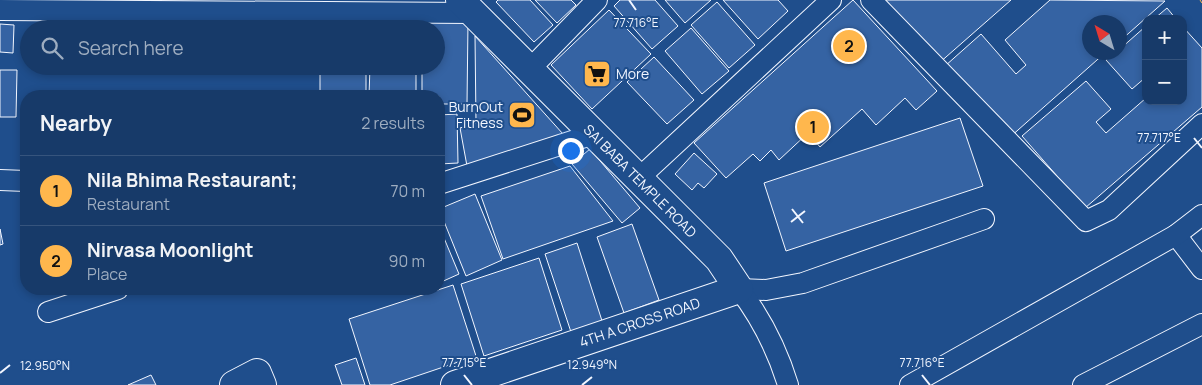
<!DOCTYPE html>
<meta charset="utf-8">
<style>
:root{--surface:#173a69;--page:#244571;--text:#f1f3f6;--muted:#9eadc0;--line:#36547d;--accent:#ffb74d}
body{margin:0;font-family:Manrope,sans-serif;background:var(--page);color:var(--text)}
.controls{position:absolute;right:15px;top:15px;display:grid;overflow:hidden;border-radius:10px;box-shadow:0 2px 8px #0003}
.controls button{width:45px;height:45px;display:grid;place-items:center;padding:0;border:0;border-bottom:1px solid var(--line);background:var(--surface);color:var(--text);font:25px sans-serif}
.compass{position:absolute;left:1082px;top:15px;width:45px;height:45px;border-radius:50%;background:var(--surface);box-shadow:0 2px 8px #0003;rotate:322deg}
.you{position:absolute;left:570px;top:150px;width:18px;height:18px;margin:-12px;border:4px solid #fff;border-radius:50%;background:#1a73e8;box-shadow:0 0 0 8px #1a73e833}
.badge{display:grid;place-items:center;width:32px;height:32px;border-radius:50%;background:var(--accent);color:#111;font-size:16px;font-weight:700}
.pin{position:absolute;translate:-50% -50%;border:2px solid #fff;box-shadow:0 1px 5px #0006}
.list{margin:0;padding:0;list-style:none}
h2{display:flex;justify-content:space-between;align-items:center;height:65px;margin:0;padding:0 20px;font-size:21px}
h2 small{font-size:16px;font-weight:400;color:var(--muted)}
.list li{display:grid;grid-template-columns:32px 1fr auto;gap:15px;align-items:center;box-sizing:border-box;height:70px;padding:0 20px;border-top:1px solid var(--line)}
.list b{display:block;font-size:19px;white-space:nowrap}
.list p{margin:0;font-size:16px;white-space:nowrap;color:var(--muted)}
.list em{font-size:16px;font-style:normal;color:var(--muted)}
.icon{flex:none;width:28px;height:28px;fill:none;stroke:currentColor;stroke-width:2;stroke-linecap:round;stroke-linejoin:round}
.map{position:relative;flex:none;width:1202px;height:385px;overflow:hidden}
.search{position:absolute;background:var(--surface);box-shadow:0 2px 8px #0003;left:20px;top:20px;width:425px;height:55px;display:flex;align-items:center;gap:12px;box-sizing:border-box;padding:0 18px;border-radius:28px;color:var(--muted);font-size:19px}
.panel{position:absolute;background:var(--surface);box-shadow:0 2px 8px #0003;left:20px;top:90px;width:425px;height:205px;border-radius:20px}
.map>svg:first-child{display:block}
.building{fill:#3563a3;stroke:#f2f6ff}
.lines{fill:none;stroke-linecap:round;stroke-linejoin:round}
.street-casing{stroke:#f2f6ff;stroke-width:22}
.secondary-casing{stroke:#f2f6ff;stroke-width:30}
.street{stroke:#1f4e8c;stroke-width:20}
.secondary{stroke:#1f4e8c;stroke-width:28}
.power{stroke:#ffb74d;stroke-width:1;stroke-dasharray:18 4 2.5 4;stroke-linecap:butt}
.ticks{fill:none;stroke:#f2f6ff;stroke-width:2}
.labels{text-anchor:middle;stroke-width:4;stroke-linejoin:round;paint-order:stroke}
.poi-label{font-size:14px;fill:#f2f6ff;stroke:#1f4e8c;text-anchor:start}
.street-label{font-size:14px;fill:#f2f6ff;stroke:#1f4e8c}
.ticks-label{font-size:12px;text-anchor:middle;fill:#f2f6ff;stroke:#1f4e8c;stroke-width:4;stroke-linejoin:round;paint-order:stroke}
</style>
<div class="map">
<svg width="1202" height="385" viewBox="0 0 1202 385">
<rect width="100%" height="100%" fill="#1f4e8c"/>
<!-- building -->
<g class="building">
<polygon points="498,0 530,0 553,25 534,42 496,2"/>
<polygon points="535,0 571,0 576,5 557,23"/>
<polygon points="620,0 655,0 678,26 652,49 614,6"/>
<polygon points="665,0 711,0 685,23"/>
<polygon points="723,0 778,0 788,11 758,39"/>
<polygon points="853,0 937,91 916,110 905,98 876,125 862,109 820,147 808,133 779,160 771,150 760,161 753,154 726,178 694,143"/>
<polygon points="881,0 1011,0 938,64"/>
<polygon points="1050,0 1165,1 1120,41 1120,22 1090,22 1090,52 1106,52 1009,138 945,66 981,34 1016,74 1026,65 1005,40"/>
<polygon points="717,2 755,45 729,68 691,25"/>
<polygon points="1167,8 1176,19 1154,19"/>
<polygon points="609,10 651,54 592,109 551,65"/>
<rect x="321" y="20" width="46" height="9"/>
<polygon points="422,22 468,22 467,104 439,104 439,96 422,96 422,66 436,66 436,29 422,29"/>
<polygon points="370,23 416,24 416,29 370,29"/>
<polygon points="0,24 14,25 13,53 0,52"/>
<polygon points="1146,26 1146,77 1132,89 1106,60 1115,52 1120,52 1120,49"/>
<polygon points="1183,27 1202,48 1202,107 1085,208 1022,136 1086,81 1111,109 1096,122 1106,133 1146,98 1146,101 1183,101"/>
<polygon points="691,28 729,71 702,94 665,51"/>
<polygon points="475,36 563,134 467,166 460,128 476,123"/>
<polygon points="654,57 694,100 667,124 627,82"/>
<rect x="320" y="66" width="46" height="30"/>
<polygon points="370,66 416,66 416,96 369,96"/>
<polygon points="0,70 17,70 16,117 0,117"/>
<polygon points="457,114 458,163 439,164 439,115"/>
<polygon points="960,118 983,186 786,251 764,183"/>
<polygon points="590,149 640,208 622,223 572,164"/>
<polygon points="694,153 717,174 704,188 698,183 692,190 675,174"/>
<polygon points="570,166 613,221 503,259 481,196"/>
<polygon points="475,194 502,260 466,276 439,209"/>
<polygon points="632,224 659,300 624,313 597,237"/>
<polygon points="439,226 459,274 439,283"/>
<polygon points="0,229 3,244 0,245"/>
<polygon points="577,243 604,327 573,338 545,254"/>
<polygon points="539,258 562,330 484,356 461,284"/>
<polygon points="453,285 476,356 390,385 370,385 349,319"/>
<polygon points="356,358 365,385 342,385 335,365"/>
<polygon points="151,375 156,385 128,385"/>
</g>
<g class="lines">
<!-- street casing -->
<g class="street-casing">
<g id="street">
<polyline points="871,0 1086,221 1109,210 1202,124"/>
<polyline points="0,10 472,13"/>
<polyline points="530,69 597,0"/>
<polyline points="639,178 831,0"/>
<polyline points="0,180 26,181"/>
<polyline points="439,184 594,134"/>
<polyline points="1176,235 1202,269"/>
<polyline points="739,289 766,290 803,283 984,219"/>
<path d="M 739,289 C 762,319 777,349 788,385"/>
<polyline points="48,312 118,289"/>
<polyline points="910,385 1176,235 1202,215"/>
<polyline points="1083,385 1202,324"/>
</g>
</g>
<!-- secondary casing -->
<g class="secondary-casing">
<g id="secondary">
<polyline points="234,385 257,373 262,385"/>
<path id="s1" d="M 455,385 L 739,289 L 719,259 L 460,0"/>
</g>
</g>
<!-- street -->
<use href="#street" class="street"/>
<!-- secondary -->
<use href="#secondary" class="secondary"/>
<!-- power -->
<polyline class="power" points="1200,0 1202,3"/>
</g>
<!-- ticks -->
<path class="ticks" d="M 629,0 L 636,10M 1194,138 L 1202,148M 792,209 L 803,223M 791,222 L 805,211M 0,373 L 10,365M 464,375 L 472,385M 922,375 L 930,385M 582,385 L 592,377"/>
<!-- icons -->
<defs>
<g id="supermarket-square" transform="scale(1.4375)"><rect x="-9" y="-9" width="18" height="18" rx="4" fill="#ffb74d" stroke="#1f4e8c"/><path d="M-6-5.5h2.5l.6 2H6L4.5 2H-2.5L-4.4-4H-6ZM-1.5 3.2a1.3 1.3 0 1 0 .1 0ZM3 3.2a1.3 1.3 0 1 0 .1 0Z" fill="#111"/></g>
<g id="stadium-square" transform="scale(1.4375)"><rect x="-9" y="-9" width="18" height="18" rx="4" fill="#ffb74d" stroke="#1f4e8c"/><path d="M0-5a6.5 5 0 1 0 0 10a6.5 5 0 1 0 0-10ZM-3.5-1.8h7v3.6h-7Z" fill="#111"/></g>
</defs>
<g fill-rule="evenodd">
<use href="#supermarket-square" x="597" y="74"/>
<use href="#stadium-square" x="522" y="115"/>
</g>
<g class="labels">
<!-- poi labels -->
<g class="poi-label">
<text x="616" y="79">More</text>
<text x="503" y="112" text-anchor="end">BurnOut<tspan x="503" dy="16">Fitness</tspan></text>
</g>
<!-- street labels -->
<g class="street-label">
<text transform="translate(640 181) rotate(45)" y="5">SAI BABA TEMPLE ROAD</text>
<text dy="5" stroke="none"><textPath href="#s1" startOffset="195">4TH A CROSS ROAD</textPath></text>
</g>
</g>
<g class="ticks-label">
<text x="636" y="27">77.716°E</text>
<text x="1159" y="142">77.717°E</text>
<text x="464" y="367">77.715°E</text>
<text x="922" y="367">77.716°E</text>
<text x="592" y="369">12.949°N</text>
<text x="45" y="370">12.950°N</text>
</g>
</svg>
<div class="controls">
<button>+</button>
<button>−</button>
</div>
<svg class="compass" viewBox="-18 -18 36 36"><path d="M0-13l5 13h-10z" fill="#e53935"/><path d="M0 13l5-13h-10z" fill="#9eadc0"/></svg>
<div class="you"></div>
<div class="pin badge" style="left:813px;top:127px">1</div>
<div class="pin badge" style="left:849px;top:46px">2</div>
<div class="search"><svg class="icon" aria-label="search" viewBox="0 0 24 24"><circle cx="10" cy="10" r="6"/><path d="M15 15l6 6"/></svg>Search here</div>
<section class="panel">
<h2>Nearby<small>2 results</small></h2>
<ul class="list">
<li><span class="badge">1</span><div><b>Nila Bhima Restaurant;</b><p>Restaurant</p></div><em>70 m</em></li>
<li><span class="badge">2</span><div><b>Nirvasa Moonlight</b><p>Place</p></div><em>90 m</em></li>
</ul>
</section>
</div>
